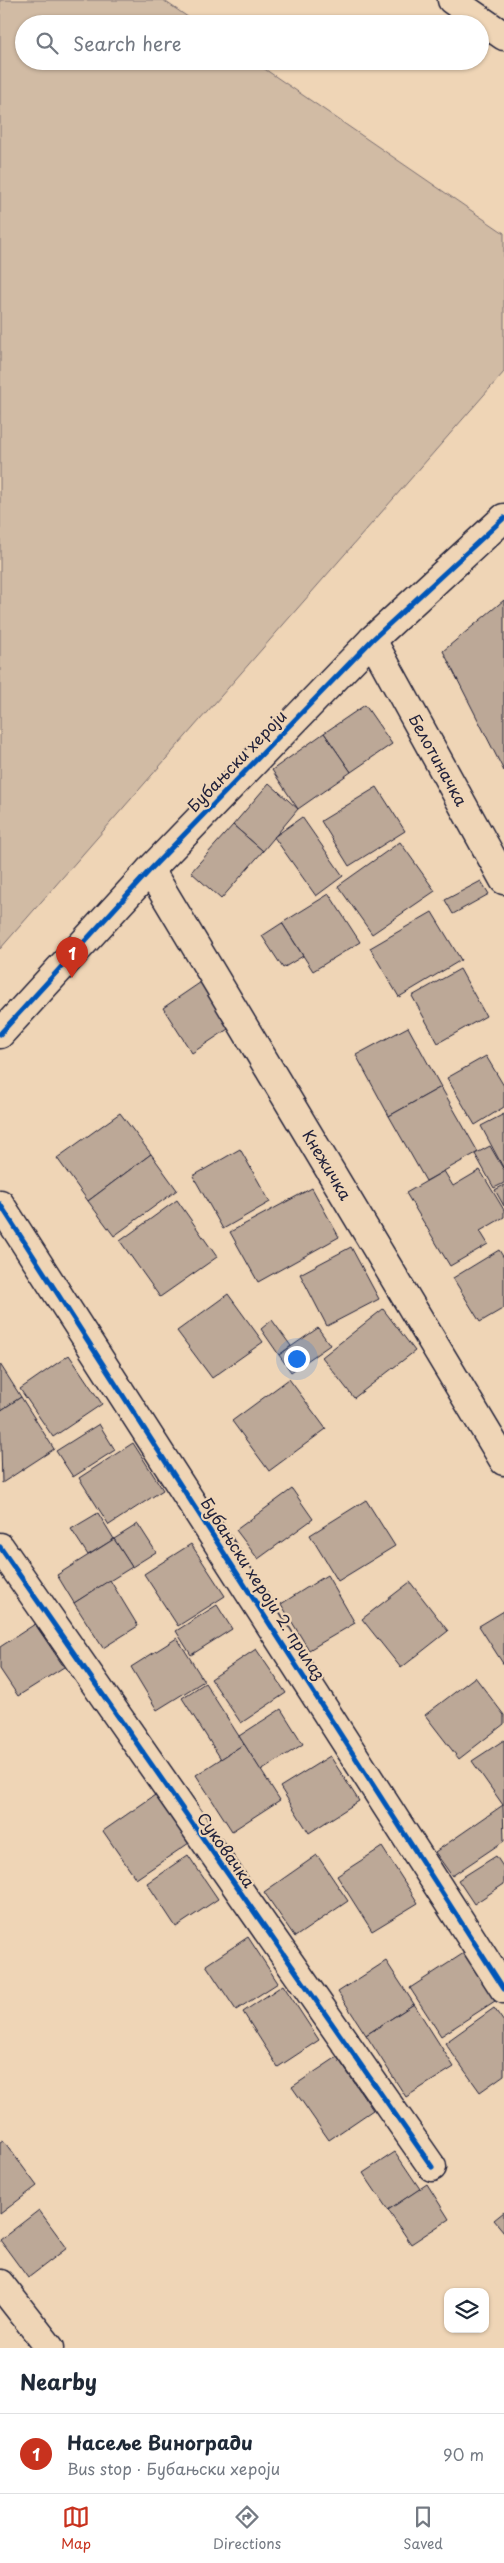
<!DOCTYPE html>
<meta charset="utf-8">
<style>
:root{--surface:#fff;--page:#f6f6f7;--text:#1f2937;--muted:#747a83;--line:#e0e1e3;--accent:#c8321e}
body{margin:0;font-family:"Playpen Sans",sans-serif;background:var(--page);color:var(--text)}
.controls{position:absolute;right:15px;bottom:15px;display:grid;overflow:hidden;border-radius:10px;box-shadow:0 1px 4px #0004}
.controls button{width:45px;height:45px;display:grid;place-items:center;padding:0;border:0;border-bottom:1px solid var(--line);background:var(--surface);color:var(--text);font:25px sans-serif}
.you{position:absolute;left:296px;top:1358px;width:18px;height:18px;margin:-12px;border:4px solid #fff;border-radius:50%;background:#1a73e8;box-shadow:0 0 0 8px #1a73e833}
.badge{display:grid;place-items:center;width:32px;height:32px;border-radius:50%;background:var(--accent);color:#fff;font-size:16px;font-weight:700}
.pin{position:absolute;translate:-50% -41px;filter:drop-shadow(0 1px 2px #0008)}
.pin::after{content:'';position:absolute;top:26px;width:18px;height:15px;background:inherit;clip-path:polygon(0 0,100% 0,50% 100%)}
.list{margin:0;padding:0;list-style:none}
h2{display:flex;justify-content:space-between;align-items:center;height:65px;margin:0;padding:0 20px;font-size:21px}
h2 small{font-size:16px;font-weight:400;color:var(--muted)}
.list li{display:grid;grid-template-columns:32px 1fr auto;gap:15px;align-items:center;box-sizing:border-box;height:80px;padding:0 20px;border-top:1px solid var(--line)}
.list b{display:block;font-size:19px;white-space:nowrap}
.list p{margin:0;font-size:16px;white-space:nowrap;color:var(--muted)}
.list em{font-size:16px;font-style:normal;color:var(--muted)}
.icon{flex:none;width:28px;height:28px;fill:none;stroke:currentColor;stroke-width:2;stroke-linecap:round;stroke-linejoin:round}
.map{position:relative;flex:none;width:504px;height:2348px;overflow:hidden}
.search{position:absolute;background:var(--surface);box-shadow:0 1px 4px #0004;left:15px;right:15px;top:15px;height:55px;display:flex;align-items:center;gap:12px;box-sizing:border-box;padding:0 18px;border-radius:28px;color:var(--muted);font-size:19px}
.sheet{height:145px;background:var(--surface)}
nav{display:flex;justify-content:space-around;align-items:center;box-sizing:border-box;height:70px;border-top:1px solid var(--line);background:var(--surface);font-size:14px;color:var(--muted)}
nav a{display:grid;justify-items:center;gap:2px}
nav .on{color:var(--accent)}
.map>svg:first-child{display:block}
.green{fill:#d1bba4;stroke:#7a6e70}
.building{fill:#bca897;stroke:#22223b}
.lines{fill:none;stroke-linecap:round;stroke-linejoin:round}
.minor-casing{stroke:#22223b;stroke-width:31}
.minor{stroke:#efd5b6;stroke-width:28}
.cycleway-casing{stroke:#efd5b6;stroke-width:8}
.cycleway{stroke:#0057b8;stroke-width:5}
.labels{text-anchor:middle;stroke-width:4.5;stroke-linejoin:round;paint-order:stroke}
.street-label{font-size:16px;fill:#22223b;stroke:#efd5b6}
</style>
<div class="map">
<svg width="504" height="2348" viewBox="0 0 504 2348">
<rect width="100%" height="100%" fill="#efd5b6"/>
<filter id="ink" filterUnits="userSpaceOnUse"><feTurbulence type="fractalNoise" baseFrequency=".02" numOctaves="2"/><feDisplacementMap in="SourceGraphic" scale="10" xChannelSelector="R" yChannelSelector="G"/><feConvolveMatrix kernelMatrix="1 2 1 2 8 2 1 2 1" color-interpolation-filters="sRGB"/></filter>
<g filter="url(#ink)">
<!-- green -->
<polygon class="green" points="0,0 163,0 198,24 24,24 24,61 253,61 504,233 504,372 0,949"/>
<!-- building -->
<g class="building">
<polygon points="504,600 504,771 443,651"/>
<polygon points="365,705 392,744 351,772 324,733"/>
<polygon points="324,733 351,772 298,809 272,770"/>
<polygon points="269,783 298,809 263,851 233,825"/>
<polygon points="377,787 405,831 349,866 321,821"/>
<polygon points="302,817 343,876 316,896 274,837"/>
<polygon points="233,825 263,851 221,899 191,872"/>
<polygon points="400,842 435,891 372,934 338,886"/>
<polygon points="481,881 489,894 453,914 445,900"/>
<polygon points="329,894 360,942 313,971 282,923"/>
<polygon points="432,912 461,960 399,997 370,948"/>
<polygon points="282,923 303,956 283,968 262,936"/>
<polygon points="460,969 486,1016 438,1043 412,996"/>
<polygon points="207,978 237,1023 192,1053 163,1008"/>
<polygon points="408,1027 441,1087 389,1116 356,1055"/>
<polygon points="486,1056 504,1086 504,1107 475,1125 447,1078"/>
<polygon points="441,1087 478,1152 426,1181 389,1116"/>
<polygon points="120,1113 151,1154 88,1201 57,1158"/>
<polygon points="504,1114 504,1169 481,1126"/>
<polygon points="490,1146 504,1170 504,1183 494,1188 475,1154"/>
<polygon points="240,1149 270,1202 223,1229 193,1176"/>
<polygon points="151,1154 177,1190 114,1236 88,1201"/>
<polygon points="480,1170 504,1210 504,1217 480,1231 488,1244 450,1266 406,1193 444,1171 453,1186"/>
<polygon points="504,1185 504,1206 495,1190"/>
<polygon points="312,1188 339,1237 258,1282 230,1232"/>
<polygon points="177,1200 217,1257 160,1297 120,1241"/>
<polygon points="351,1247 379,1299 327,1326 300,1274"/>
<polygon points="499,1250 504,1258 504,1308 480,1322 453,1278"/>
<polygon points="228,1294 263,1342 212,1378 177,1331"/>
<polygon points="383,1309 415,1351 354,1398 322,1357"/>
<polygon points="272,1320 291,1346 279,1355 261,1329"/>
<polygon points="318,1328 330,1345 291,1372 279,1355"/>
<polygon points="69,1355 102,1404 53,1437 20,1389"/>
<polygon points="0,1364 21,1397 0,1411"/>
<polygon points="289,1379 326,1429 269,1471 232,1421"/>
<polygon points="21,1397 54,1449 2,1483 0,1411"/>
<polygon points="99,1424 115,1450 73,1477 56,1451"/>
<polygon points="133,1443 163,1490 109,1525 79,1478"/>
<polygon points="292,1489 313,1519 258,1559 236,1530"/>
<polygon points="366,1500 395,1546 338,1581 310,1535"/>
<polygon points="98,1513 114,1539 88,1555 71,1529"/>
<polygon points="138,1524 156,1552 132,1567 114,1539"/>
<polygon points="114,1539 132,1567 74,1603 57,1575"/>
<polygon points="191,1544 225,1596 178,1626 144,1574"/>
<polygon points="327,1575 355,1623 309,1650 281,1604"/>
<polygon points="110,1580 138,1626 103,1648 74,1603"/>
<polygon points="410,1582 448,1631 401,1668 362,1619"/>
<polygon points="217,1605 232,1629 191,1655 176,1631"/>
<polygon points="504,1611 504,1665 479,1626"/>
<polygon points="35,1624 64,1667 18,1696 0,1669 0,1647"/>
<polygon points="177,1638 204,1681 157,1710 131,1667"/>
<polygon points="256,1649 286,1693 241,1723 211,1679"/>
<polygon points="475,1677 504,1715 504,1724 459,1759 425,1715"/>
<polygon points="205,1683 244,1744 221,1759 182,1698"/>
<polygon points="281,1709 303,1744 261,1771 239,1736"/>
<polygon points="504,1740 504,1805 503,1805 472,1761"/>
<polygon points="244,1744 280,1800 232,1831 196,1775"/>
<polygon points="330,1756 359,1801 309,1833 280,1787"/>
<polygon points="155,1795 189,1843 136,1879 103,1831"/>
<polygon points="503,1805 504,1841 452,1876 435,1852"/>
<polygon points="382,1847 418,1903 372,1931 337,1876"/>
<polygon points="188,1855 218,1899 176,1927 147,1883"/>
<polygon points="317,1855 348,1901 295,1937 264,1892"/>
<polygon points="496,1856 504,1868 504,1884 474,1904 458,1880"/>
<polygon points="248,1937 278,1983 236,2010 206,1965"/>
<polygon points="464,1953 495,2001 441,2036 410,1988"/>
<polygon points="386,1961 414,2004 366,2035 338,1992"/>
<polygon points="283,1985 319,2040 278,2067 243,2012"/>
<polygon points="414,2004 454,2067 406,2097 366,2035"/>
<polygon points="494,2008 504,2022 504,2075 480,2092 445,2043"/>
<polygon points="337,2057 373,2110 329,2140 292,2087"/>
<polygon points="3,2140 37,2186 0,2214 0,2142"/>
<polygon points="395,2152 420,2189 388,2210 363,2173"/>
<polygon points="427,2184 449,2219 411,2244 388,2210"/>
<polygon points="39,2210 67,2248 28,2278 0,2240"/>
<polygon points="504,2212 504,2232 494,2220"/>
</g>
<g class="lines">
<!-- minor casing -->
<g class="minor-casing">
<g id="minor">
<polyline points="452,0 504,36"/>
<polyline points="372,640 504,880"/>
<polyline points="150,870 504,1461"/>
<polyline points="0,1034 150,870 372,640 504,518"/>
<polyline points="0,1204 504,1989"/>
<polyline points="0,1547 432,2167"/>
<polyline points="0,2284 50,2348"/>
</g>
</g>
<!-- minor -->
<use href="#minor" class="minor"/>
<!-- cycleway casing -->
<g class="cycleway-casing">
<g id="cycleway">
<polyline points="0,1034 150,870 372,640 504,518"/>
<polyline points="0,1204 504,1989"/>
<polyline points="0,1547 432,2167"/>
</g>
</g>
<!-- cycleway -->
<use href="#cycleway" class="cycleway"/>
</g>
</g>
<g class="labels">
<!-- street labels -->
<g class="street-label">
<text transform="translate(438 760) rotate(61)" y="6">Белотиначка</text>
<text transform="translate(237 761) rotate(-46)" y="6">Бубањски хероји</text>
<text transform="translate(327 1165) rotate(59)" y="6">Кнежичка</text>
<text transform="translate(263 1589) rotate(57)" y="6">Бубањски хероји 2. прилаз</text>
<text transform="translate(226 1850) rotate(55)" y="6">Суковачка</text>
</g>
</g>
</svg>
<div class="controls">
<button><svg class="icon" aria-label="layers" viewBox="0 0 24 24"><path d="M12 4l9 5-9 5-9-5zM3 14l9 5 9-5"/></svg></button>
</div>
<div class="you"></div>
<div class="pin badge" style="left:72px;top:978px">1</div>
<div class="search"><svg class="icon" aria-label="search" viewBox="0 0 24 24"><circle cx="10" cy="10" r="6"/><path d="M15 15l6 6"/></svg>Search here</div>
</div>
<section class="sheet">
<h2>Nearby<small></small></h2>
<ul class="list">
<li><span class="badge">1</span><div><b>Насеље Виногради</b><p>Bus stop · Бубањски хероји</p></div><em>90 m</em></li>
</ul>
</section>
<nav>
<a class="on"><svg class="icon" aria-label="map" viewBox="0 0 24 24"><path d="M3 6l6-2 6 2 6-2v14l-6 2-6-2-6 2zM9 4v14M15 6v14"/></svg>Map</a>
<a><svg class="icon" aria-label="directions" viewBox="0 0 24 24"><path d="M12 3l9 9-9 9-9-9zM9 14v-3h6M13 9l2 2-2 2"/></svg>Directions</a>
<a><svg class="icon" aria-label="saved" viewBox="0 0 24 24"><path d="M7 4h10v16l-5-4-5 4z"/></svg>Saved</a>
</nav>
